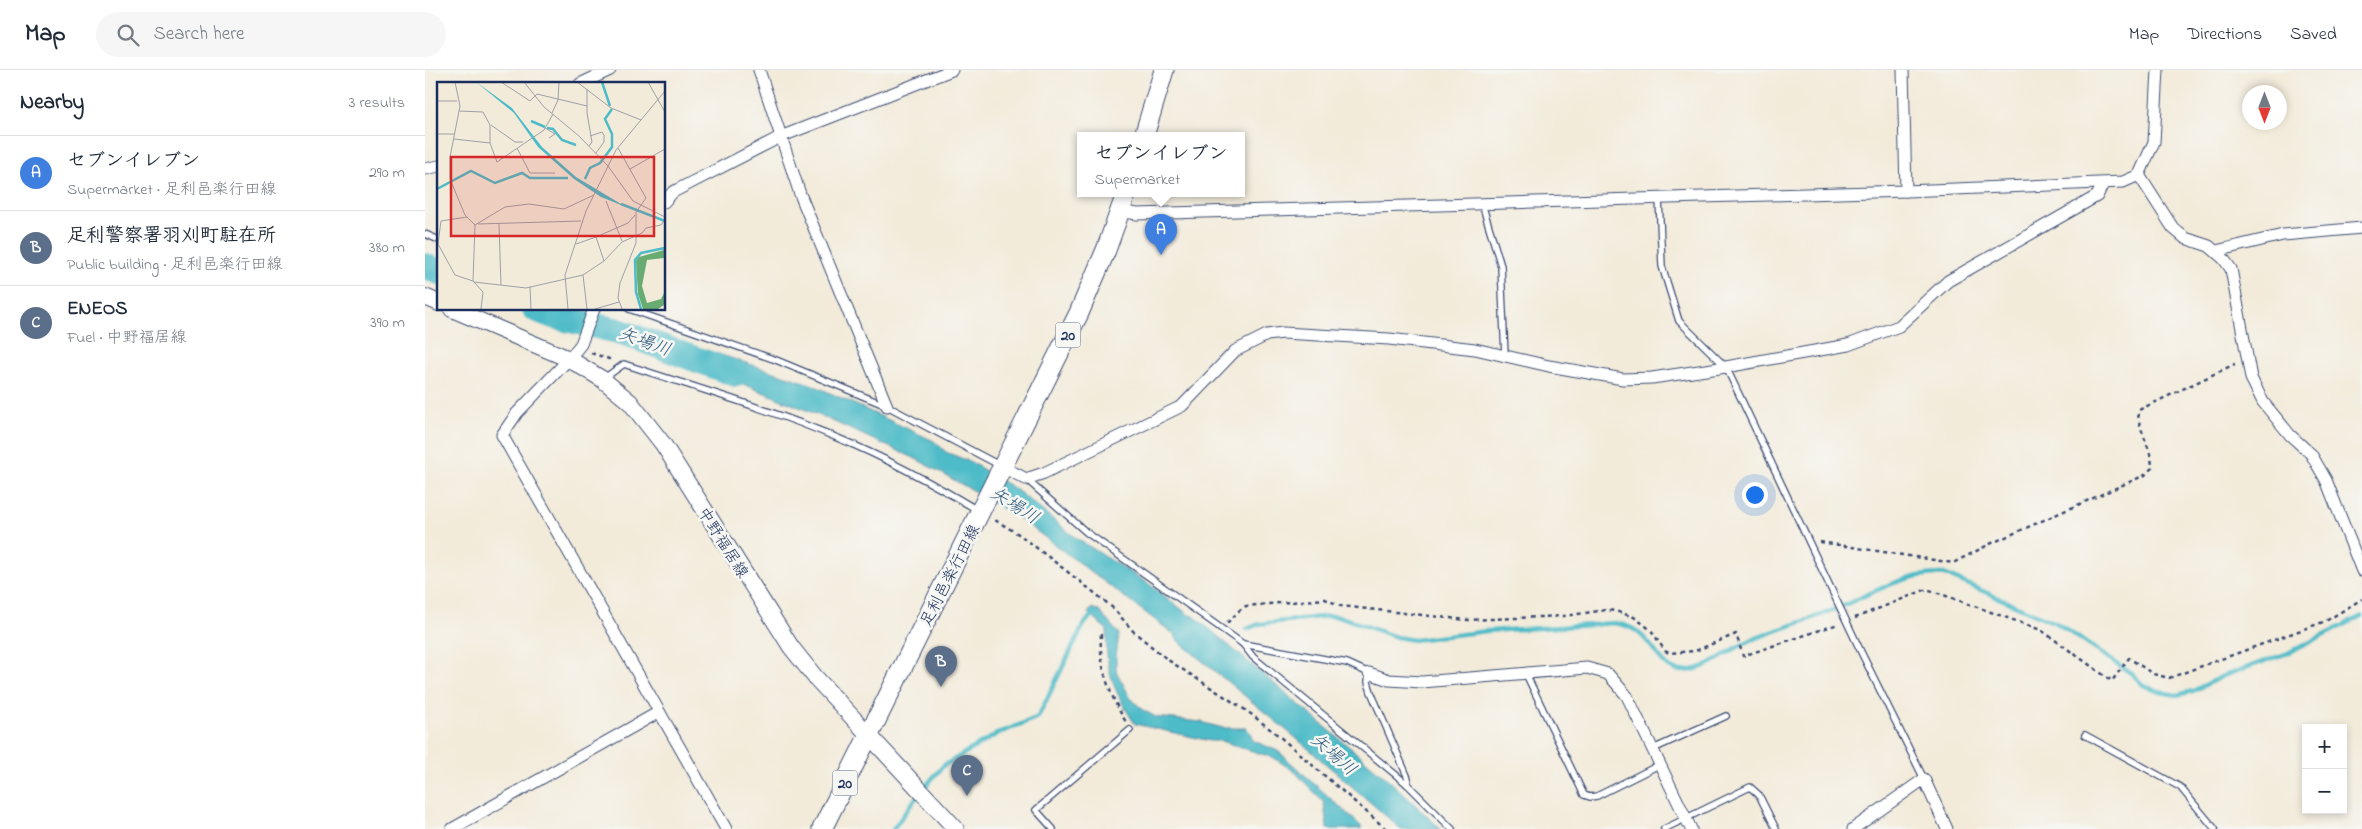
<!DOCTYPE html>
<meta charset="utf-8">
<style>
:root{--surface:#fff;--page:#f6f6f7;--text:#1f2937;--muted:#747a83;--line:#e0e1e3;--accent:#b5179e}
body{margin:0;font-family:"Indie Flower","Klee One",sans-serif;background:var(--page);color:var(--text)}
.controls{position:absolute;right:15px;bottom:15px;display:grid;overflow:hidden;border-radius:0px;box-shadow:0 2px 8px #0003}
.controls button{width:45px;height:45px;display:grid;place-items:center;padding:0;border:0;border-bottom:1px solid var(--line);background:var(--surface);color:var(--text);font:25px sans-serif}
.compass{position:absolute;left:1817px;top:15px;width:45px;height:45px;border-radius:50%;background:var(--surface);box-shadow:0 2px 8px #0003;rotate:180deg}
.you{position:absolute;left:1329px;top:424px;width:18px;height:18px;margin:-12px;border:4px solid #fff;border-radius:50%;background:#1a73e8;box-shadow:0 0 0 8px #1a73e833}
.badge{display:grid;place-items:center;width:32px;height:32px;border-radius:50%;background:var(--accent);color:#fff;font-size:16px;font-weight:700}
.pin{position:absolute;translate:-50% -41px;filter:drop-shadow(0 1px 2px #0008)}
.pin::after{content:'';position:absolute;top:26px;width:18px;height:15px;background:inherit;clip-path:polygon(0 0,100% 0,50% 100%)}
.popup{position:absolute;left:652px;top:62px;width:168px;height:65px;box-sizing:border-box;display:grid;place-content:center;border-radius:0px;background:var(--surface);filter:drop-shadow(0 1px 4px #0005);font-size:16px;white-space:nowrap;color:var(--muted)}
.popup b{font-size:19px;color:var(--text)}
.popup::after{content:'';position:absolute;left:50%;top:100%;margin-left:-10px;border:10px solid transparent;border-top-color:var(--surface)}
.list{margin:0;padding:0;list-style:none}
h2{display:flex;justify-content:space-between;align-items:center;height:65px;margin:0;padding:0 20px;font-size:21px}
h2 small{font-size:16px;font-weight:400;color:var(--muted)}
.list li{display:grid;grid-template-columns:32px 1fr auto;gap:15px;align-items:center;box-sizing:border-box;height:75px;padding:0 20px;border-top:1px solid var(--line)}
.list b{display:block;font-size:19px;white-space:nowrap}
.list p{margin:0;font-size:16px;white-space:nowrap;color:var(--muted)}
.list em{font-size:16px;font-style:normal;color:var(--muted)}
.icon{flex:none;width:28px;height:28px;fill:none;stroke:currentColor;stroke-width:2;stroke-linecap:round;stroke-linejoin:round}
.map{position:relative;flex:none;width:1937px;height:759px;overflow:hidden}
header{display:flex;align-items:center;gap:30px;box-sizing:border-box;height:70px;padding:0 25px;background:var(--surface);border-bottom:1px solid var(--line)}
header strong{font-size:24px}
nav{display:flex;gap:28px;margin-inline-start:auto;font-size:18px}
.search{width:350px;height:45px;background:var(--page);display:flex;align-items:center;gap:12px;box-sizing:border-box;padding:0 18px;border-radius:28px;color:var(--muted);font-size:19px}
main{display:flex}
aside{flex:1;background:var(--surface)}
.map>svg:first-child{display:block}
.water{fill:#4ebbc8;stroke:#347593}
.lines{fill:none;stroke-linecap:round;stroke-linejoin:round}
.stream{stroke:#4ebbc8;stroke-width:4.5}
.river{stroke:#4ebbc8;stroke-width:26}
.lane-casing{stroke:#3b4b71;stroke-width:8}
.street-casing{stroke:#3b4b71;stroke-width:13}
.secondary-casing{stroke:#3b4b71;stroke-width:18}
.primary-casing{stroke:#3b4b71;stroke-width:21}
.path{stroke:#3b4b71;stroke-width:2.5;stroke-dasharray:4 4;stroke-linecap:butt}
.lane{stroke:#fff;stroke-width:5.5}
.street{stroke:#fff;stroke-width:11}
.secondary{stroke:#fff;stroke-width:16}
.primary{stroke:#fff;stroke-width:19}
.labels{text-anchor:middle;stroke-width:5;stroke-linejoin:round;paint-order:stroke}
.shield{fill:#f6f6f2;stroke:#5d6b8a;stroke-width:1}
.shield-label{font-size:15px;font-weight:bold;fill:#1b2f5e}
.street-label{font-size:16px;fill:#1b2f5e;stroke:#f6f6f2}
.water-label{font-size:18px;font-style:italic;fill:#2a597e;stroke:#f6f6f2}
.inset-river{fill:none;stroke:#4ebbc8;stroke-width:2.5}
.inset-road{fill:none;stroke:#9da0a8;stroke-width:1}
.view{fill:#d62828;fill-opacity:0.15;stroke:#d62828;stroke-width:2.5}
.inset-edge{fill:none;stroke:#1b2f5e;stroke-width:2.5}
</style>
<header>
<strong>Map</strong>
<div class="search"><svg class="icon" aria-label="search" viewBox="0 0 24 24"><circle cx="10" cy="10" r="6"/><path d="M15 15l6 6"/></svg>Search here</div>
<nav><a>Map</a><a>Directions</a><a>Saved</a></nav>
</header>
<main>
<aside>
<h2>Nearby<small>3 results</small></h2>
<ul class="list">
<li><span class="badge" style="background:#3f7fe0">A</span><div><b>セブンイレブン</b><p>Supermarket · 足利邑楽行田線</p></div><em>290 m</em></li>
<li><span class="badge" style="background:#5c6f8a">B</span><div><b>足利警察署羽刈町駐在所</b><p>Public building · 足利邑楽行田線</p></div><em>380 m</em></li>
<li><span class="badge" style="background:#5c6f8a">C</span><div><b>ENEOS</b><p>Fuel · 中野福居線</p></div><em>390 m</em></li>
</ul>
</aside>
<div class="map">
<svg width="1937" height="759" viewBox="0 0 1937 759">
<rect width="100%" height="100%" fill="#f6f6f2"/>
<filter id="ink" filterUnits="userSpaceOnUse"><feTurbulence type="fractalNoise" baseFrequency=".02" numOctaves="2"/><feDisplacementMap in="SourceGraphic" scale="10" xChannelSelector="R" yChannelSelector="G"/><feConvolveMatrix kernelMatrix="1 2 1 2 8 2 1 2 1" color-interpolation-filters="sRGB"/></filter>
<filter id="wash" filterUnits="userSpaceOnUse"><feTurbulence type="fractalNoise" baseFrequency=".0096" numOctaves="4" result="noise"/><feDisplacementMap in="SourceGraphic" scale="20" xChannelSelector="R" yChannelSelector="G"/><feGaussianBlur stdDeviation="1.12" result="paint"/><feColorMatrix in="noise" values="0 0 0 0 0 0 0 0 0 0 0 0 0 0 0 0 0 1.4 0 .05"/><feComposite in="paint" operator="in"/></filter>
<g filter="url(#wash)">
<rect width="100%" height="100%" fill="#f3ebda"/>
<!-- water -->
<g class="water">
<polygon points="272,277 386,314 509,371 521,382 546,392 589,418 651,468 724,514 764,545 769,546 966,712 1016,759 976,759 872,669 753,571 750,565 598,451 545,419 491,389 396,346 279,298"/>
<path d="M 667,538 L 674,541 L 694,564 L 691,587 L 691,601 L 705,627 L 718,640 L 731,647 L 776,652 L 798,658 L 821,658 L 827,664 L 826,667 L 829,671 L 853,681 L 936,756 L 936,759 L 902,759 L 899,733 L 870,702 L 849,688 L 796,671 L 785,671 L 710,654 C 689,622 679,598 682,560 L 663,543 Z"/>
</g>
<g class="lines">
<!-- stream -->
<g class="stream">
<path d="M 822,559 L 834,554 L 905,546 L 916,547 L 971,567 L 989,570 L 1062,561 L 1169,555 C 1231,542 1225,603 1259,601 C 1284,600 1302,581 1324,571 C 1350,560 1379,552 1406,541 C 1443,526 1478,502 1519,504 L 1633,554 L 1707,604 L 1718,615 L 1734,622 L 1752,625 L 1768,621 L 1798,606 L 1863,583 L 1937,546"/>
<polyline points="499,718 518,696 572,664 613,647 658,556 668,543 669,544"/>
<polyline points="468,759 494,724"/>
</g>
<!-- river -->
<g class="river">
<polyline points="0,196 14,202"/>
<polyline points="110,239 128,246 193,261 311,304"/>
</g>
</g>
</g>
<g filter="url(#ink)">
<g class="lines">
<!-- lane casing -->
<g class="lane-casing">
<g id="lane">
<polyline points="1234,128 1237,196 1254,251 1301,297 1437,584 1499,709"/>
<polyline points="1057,134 1076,196 1080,286"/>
<polyline points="0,164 14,170"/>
<polyline points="204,239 351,290 462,336 574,395"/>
<path d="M 178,309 L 199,294 C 271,318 345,339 415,369 C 463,389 509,414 554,441"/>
<polyline points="601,409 661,462 818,574 828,587 982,714 1027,759"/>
<polyline points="818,574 922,593 944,603 943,612 946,622 983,708 982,714"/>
<polyline points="1100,602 1159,725 1165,727 1172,726 1236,694"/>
<polyline points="1660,665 1755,717 1790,759"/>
<polyline points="1228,679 1301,646"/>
<polyline points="628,759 611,740 705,660"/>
<polyline points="1239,759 1325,717 1334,725 1351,759"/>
</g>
</g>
<!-- street casing -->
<g class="street-casing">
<g id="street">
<polyline points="334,0 375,124 462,336"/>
<polyline points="1478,0 1481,121"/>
<polyline points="155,14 185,0"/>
<polyline points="0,99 14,96"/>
<polyline points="1714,105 1748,158 1760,168 1784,176 1798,188 1806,199 1826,308 1838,332 1865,365 1886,384 1901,410 1937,501"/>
<polyline points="239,132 248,122 355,67 527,0"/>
<polyline points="695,141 712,144 1481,121 1698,112 1714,105 1729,72 1733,0"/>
<polyline points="1791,181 1858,165 1937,158"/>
<polyline points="169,239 156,274 144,289 92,343 77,365 301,759"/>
<polyline points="578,397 601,409 619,403 757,336 810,281 842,265 858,263 964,269 1050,279 1124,296 1198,309 1227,308 1301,297 1423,275 1474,256 1523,211 1672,126 1678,114"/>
<polyline points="944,603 964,610 997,612 1162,598 1183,604 1202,626 1266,759"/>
<polyline points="27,759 234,642"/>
<polyline points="1428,759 1499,709 1522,759"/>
</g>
</g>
<!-- secondary casing -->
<g class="secondary-casing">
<g id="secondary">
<polyline points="0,227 14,233"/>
<polyline points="27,239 144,289 177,309 205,332 238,374 366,577 390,607 531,759"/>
</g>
</g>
<!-- primary casing -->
<g class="primary-casing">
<g id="primary">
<polyline points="719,66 739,0"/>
<polyline points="397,759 654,243 681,180 701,124"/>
</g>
</g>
<!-- path -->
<g class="path">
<polyline points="166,283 187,290"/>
<polyline points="570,450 595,465 666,520 688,538 709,562 743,590 822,641 854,666 961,759"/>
<path d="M 1395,472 L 1528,493 L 1565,474 L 1720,405 L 1727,398 C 1727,376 1710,356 1714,340 L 1810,294"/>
<polyline points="1430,548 1502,519 1616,560 1687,611 1704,588 1728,604 1744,608 1901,551 1937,529"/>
<polyline points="802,553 816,539 821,536 900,529 916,536 1042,550 1139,546 1181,540 1190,541 1209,547 1226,560 1240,581 1244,583 1270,581 1311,564 1318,586 1413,554"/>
<path d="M 676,564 C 674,597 684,624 701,652"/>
</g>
<!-- lane -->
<use href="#lane" class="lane"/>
<!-- street -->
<use href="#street" class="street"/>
<!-- secondary -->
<use href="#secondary" class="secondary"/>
<!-- primary -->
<use href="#primary" class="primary"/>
</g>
</g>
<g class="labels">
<!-- shield labels -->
<g class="shield">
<rect x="630.5" y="252.5" width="25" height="25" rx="4"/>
<rect x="407.5" y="700.5" width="25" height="25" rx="4"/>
</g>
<g class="shield-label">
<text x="643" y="270">20</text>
<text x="420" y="718">20</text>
</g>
<!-- street labels -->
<g class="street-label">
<text transform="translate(299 472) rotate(58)" y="6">中野福居線</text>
<text transform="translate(524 505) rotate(-63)" y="6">足利邑楽行田線</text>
</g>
<!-- water labels -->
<g class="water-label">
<text transform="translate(220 271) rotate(20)" y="6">矢場川</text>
<text transform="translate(590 435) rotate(32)" y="6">矢場川</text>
<text transform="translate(909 684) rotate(41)" y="6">矢場川</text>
</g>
</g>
<!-- overview -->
<g transform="translate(12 12)">
<rect width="228" height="228" fill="#f3ebda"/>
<path d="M 227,168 L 227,176 L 210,178 L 205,204 L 210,221 L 224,217 L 227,211 L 227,223 L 221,227 L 206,227 L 201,212 L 199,179 L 202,175 Z" fill="#68ac72"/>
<path d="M 39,0 L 75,26 L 105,65 L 139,95 L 189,125 L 164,115 L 137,97 L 101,65 L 77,31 Z" fill="#4ebbc8"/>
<path class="inset-river" d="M 165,0 L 173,24M 94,39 L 108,45M 110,46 L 116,47 L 125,58 L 139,63M 148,97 L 153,86 L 163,81 L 175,65 L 175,52 L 168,37 L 175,27M 0,107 L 34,89 L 58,101 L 85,91 L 93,96 L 131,96M 184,122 L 228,139M 204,227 L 199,210 L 198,178 L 204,171 L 228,166"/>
<path class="inset-road" d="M 18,0 L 23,24 L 13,75 L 13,97 L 28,133 L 38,143M 64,0 L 93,19 L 100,12 L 150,24M 87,0 L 107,25 L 142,54 L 171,84 L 196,119 L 228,135M 140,0 L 174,26 L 204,38M 211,0 L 228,30M 150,7 L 150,31 L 155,60 L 152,64M 0,19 L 20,19M 22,29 L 46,30 L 53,43 L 53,61 L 60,80 L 107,48 L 116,32M 115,31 L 121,18 L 122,0M 54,43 L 78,60 L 86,60M 108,46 L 118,52 L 112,56M 0,52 L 18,52M 153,54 L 165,50 L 167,53 L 167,60 L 159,71M 17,57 L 53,61M 80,66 L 93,91 L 118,91M 181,66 L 209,116 L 199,130 L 199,161 L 183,201 L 181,216 L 185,227M 193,87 L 228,67M 169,119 L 185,159M 30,135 L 4,139 L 1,162 L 18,193 L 36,199 L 46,210 L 44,227M 41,142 L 144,139M 62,142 L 64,203M 159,155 L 191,141 L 198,133M 139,162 L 159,155 L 167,179M 146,193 L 150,227M 36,199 L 38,143 L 68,125 L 92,122 L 127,127 L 157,113M 37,200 L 89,206 L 146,193 L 167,179 L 185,160 L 205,151 L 209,146 L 224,143 L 228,137M 93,205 L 94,227M 131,227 L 128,193 L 149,129 L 179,68 L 228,9M 158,227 L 182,220"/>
<path class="view" d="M 14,75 L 217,75 L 217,154 L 14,154 Z"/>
<rect width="228" height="228" class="inset-edge"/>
</g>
</svg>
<div class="controls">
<button>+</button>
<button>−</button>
</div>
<svg class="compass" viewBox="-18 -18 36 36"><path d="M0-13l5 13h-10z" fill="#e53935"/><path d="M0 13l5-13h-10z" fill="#747a83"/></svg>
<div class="you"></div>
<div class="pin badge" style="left:736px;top:185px;background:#3f7fe0">A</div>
<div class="popup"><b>セブンイレブン</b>Supermarket</div>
<div class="pin badge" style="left:516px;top:617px;background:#5c6f8a">B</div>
<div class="pin badge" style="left:542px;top:726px;background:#5c6f8a">C</div>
</div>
</main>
